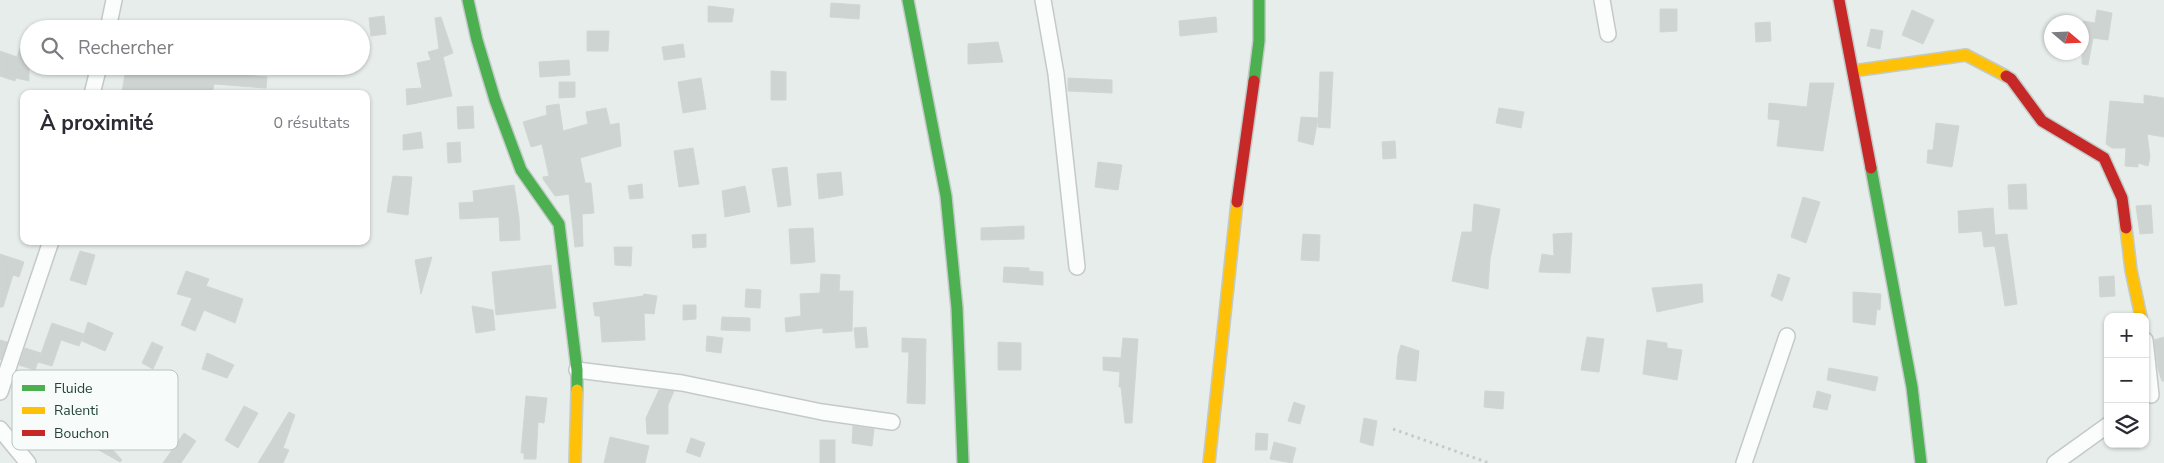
<!DOCTYPE html>
<html lang="fr">
<meta charset="utf-8">
<style>
:root{--surface:#fff;--page:#f7f7f7;--text:#2b2b33;--muted:#7c7c81;--line:#e1e1e2}
body{margin:0;font-family:"Nunito Sans",sans-serif;background:var(--page);color:var(--text)}
.controls{position:absolute;right:15px;bottom:15px;display:grid;overflow:hidden;border-radius:10px;box-shadow:0 1px 4px #0004}
.controls button{width:45px;height:45px;display:grid;place-items:center;padding:0;border:0;border-bottom:1px solid var(--line);background:var(--surface);color:var(--text);font:25px sans-serif}
.compass{position:absolute;left:2044px;top:15px;width:45px;height:45px;border-radius:50%;background:var(--surface);box-shadow:0 1px 4px #0004;rotate:109deg}
.list{margin:0;padding:0;list-style:none}
h2{display:flex;justify-content:space-between;align-items:center;height:65px;margin:0;padding:0 20px;font-size:21px}
h2 small{font-size:16px;font-weight:400;color:var(--muted)}
.icon{flex:none;width:28px;height:28px;fill:none;stroke:currentColor;stroke-width:2;stroke-linecap:round;stroke-linejoin:round}
.map{position:relative;flex:none;width:2164px;height:463px;overflow:hidden}
.search{position:absolute;background:var(--surface);box-shadow:0 1px 4px #0004;left:20px;top:20px;width:350px;height:55px;display:flex;align-items:center;gap:12px;box-sizing:border-box;padding:0 18px;border-radius:28px;color:var(--muted);font-size:19px}
.panel{position:absolute;background:var(--surface);box-shadow:0 1px 4px #0004;left:20px;top:90px;width:350px;height:155px;border-radius:10px}
.map>svg:first-child{display:block}
.building{fill:#ced4d2;stroke:#d0d6d3}
.lines{fill:none;stroke-linecap:round;stroke-linejoin:round}
.street-casing{stroke:#c4cac7;stroke-width:18}
.fast-casing{stroke:#c3cbc8;stroke-width:14}
.slow-casing{stroke:#c3cbc8;stroke-width:14}
.jam-casing{stroke:#c3cbc8;stroke-width:14}
.path{stroke:#c2ccca;stroke-width:3;stroke-dasharray:2.5 4;stroke-linecap:butt}
.street{stroke:#fbfcfc;stroke-width:15}
.fast{stroke:#4caf50;stroke-width:11}
.slow{stroke:#ffc107;stroke-width:11}
.jam{stroke:#c62828;stroke-width:11}
.key{fill:#f7fbf9;stroke:#b7c4c0;stroke-width:1}
.key-label{font-size:14px;fill:#23433a}
</style>
<div class="map">
<svg width="2164" height="463" viewBox="0 0 2164 463">
<rect width="100%" height="100%" fill="#e7edea"/>
<!-- building -->
<g class="building">
<polygon points="831,3 860,5 859,19 830,17"/>
<polygon points="708,6 734,9 732,22 708,22"/>
<polygon points="1660,9 1677,9 1677,31 1660,32"/>
<polygon points="1912,10 1934,20 1923,44 1902,35"/>
<polygon points="2097,10 2112,13 2108,40 2093,38 2088,65 2082,64 2082,30 2083,21 2095,23"/>
<polygon points="384,16 386,34 371,36 369,18"/>
<polygon points="441,17 453,53 443,57 452,96 407,105 406,89 422,88 417,63 431,60 428,52 439,49 435,18"/>
<polygon points="1216,17 1217,32 1180,36 1179,21"/>
<polygon points="1770,22 1771,41 1756,42 1755,23"/>
<polygon points="27,29 29,29 29,81 16,78 15,81 0,76 0,51 17,57"/>
<polygon points="1871,29 1883,31 1880,49 1867,46"/>
<polygon points="587,31 609,31 608,51 587,51"/>
<polygon points="998,42 1003,62 968,64 968,44"/>
<polygon points="683,44 685,57 664,60 662,47"/>
<polygon points="569,60 570,75 540,77 539,62"/>
<polygon points="135,66 227,66 227,73 267,77 266,88 214,84 212,94 122,93 126,67 135,68"/>
<polygon points="771,71 786,72 786,100 771,100"/>
<polygon points="1320,72 1333,72 1330,128 1318,127"/>
<polygon points="701,78 706,109 683,113 678,82"/>
<polygon points="1068,78 1112,80 1112,93 1068,91"/>
<polygon points="559,82 575,82 575,97 559,98"/>
<polygon points="1810,83 1834,83 1823,151 1777,146 1780,120 1768,119 1769,103 1807,107"/>
<polygon points="2144,95 2164,98 2164,137 2147,134 2150,157 2148,166 2138,163 2138,167 2125,166 2126,148 2112,148 2106,144 2110,101 2144,104"/>
<polygon points="559,104 563,131 588,124 586,112 606,108 610,125 619,123 621,146 580,158 585,183 591,183 594,213 582,214 583,246 575,247 569,194 555,196 543,179 543,177 549,176 542,144 531,147 523,122 547,115 546,106"/>
<polygon points="473,106 474,128 458,129 457,107"/>
<polygon points="1499,108 1524,112 1521,128 1496,123"/>
<polygon points="1301,117 1318,118 1313,145 1298,141"/>
<polygon points="1936,123 1959,126 1952,167 1927,163 1928,150 1933,150"/>
<polygon points="421,132 423,148 403,150 403,135"/>
<polygon points="1395,141 1396,158 1383,159 1382,142"/>
<polygon points="460,142 461,162 448,163 447,143"/>
<polygon points="693,148 699,184 679,187 674,151"/>
<polygon points="1098,162 1122,165 1118,190 1095,187"/>
<polygon points="787,167 791,205 778,207 772,169"/>
<polygon points="841,172 843,195 819,199 817,174"/>
<polygon points="393,176 412,177 408,215 387,212"/>
<polygon points="642,184 643,198 630,199 628,186"/>
<polygon points="2026,184 2027,209 2009,209 2008,185"/>
<polygon points="514,185 519,218 520,240 500,241 499,217 460,219 459,203 474,202 473,191"/>
<polygon points="745,186 750,212 725,217 722,191"/>
<polygon points="1803,197 1820,202 1806,243 1791,237"/>
<polygon points="1474,204 1500,209 1490,259 1488,289 1452,281 1462,232 1472,232"/>
<polygon points="2151,205 2153,233 2140,234 2136,206"/>
<polygon points="1993,208 1995,235 2007,234 2017,304 2005,306 1995,246 1984,247 1982,231 1959,233 1958,211"/>
<polygon points="1024,226 1024,239 981,240 981,228"/>
<polygon points="813,228 815,262 791,264 789,229"/>
<polygon points="1572,233 1570,273 1539,272 1542,254 1554,256 1553,234"/>
<polygon points="706,234 706,247 693,248 692,235"/>
<polygon points="1303,234 1320,235 1319,261 1301,260"/>
<polygon points="614,247 632,247 631,266 615,265"/>
<polygon points="80,251 95,255 86,285 70,280"/>
<polygon points="0,254 24,262 19,277 13,275 3,307 0,307"/>
<polygon points="432,257 421,294 415,260"/>
<polygon points="551,265 556,308 496,315 492,272"/>
<polygon points="1004,267 1029,268 1029,271 1043,272 1043,285 1003,282"/>
<polygon points="186,271 209,279 206,286 243,299 235,323 204,310 195,331 181,325 192,298 177,294"/>
<polygon points="821,274 840,275 839,291 853,291 852,331 823,333 823,328 786,332 785,318 801,316 800,294 820,293"/>
<polygon points="1778,274 1790,278 1782,301 1771,296"/>
<polygon points="2114,276 2115,296 2100,297 2099,277"/>
<polygon points="1702,284 1703,302 1657,312 1652,288"/>
<polygon points="746,289 761,290 760,308 745,307"/>
<polygon points="1853,292 1881,294 1880,310 1877,309 1875,325 1853,322"/>
<polygon points="644,294 657,296 654,314 644,313 645,340 602,342 600,316 595,316 593,303 643,296"/>
<polygon points="683,305 696,305 696,319 683,320"/>
<polygon points="472,306 493,310 495,330 476,333"/>
<polygon points="722,317 750,318 750,331 721,330"/>
<polygon points="88,322 113,333 105,351 82,341"/>
<polygon points="52,323 84,334 79,346 61,340 52,366 38,362"/>
<polygon points="866,327 868,347 856,348 854,328"/>
<polygon points="707,336 723,338 721,353 706,351"/>
<polygon points="1587,337 1604,339 1599,372 1581,370"/>
<polygon points="2164,337 2164,381 2162,381 2158,369 2154,340"/>
<polygon points="902,338 926,339 925,404 907,403 909,352 902,352"/>
<polygon points="1123,338 1138,339 1132,423 1125,423 1121,387 1119,387 1120,372 1103,370 1103,357 1121,358"/>
<polygon points="0,340 7,342 1,360 0,359"/>
<polygon points="1647,340 1667,343 1667,348 1682,350 1677,380 1643,374"/>
<polygon points="152,342 163,347 153,369 142,363"/>
<polygon points="998,342 1021,343 1021,370 998,370"/>
<polygon points="1401,345 1419,351 1416,381 1396,379 1398,355"/>
<polygon points="25,348 41,353 35,370 19,365"/>
<polygon points="207,353 234,365 227,378 202,369"/>
<polygon points="1829,368 1878,377 1875,391 1827,380"/>
<polygon points="659,390 674,391 668,405 668,434 647,434 646,418"/>
<polygon points="1485,391 1504,392 1503,409 1484,407"/>
<polygon points="1817,391 1831,395 1827,410 1813,407"/>
<polygon points="526,396 547,398 544,423 538,422 536,459 524,459 524,453 521,453"/>
<polygon points="1294,402 1305,406 1300,424 1288,421"/>
<polygon points="244,406 258,413 238,448 225,440"/>
<polygon points="289,412 295,415 283,448 289,450 283,463 258,463"/>
<polygon points="1364,418 1377,421 1373,446 1360,442"/>
<polygon points="90,425 122,460 120,462 90,445 80,434"/>
<polygon points="853,426 874,429 872,446 852,443"/>
<polygon points="184,433 196,441 181,463 163,463"/>
<polygon points="1256,433 1268,434 1267,450 1255,450"/>
<polygon points="610,437 649,446 645,463 604,463"/>
<polygon points="691,438 705,443 700,457 686,452"/>
<rect x="820" y="440" width="15" height="23"/>
<polygon points="1274,442 1296,448 1292,463 1270,459"/>
</g>
<g class="lines">
<!-- street casing -->
<g class="street-casing">
<g id="street">
<polyline points="1043,0 1056,74 1077,267"/>
<polyline points="1602,0 1608,34"/>
<polyline points="108,29 114,0"/>
<polyline points="92,94 99,66"/>
<polyline points="2145,340 2151,395"/>
<polyline points="577,370 682,383 822,412 892,422"/>
<polyline points="0,392 51,241"/>
<polyline points="0,429 28,463"/>
<polyline points="1744,463 1787,336"/>
<polyline points="2055,463 2108,425"/>
</g>
</g>
<!-- fast casing -->
<g class="fast-casing">
<g id="fast">
<polyline points="468,0 477,40 495,100 521,170 559,224 577,370 577,390"/>
<polyline points="908,0 946,196 957,308 963,463"/>
<polyline points="1254,81 1259,41 1259,0"/>
<polyline points="1871,168 1912,387 1921,463"/>
</g>
</g>
<!-- slow casing -->
<g class="slow-casing">
<g id="slow">
<polyline points="1853,71 1966,55 2006,76"/>
<polyline points="2126,228 2131,270 2141,317"/>
<polyline points="575,463 577,390"/>
<polyline points="1209,463 1237,202"/>
</g>
</g>
<!-- jam casing -->
<g class="jam-casing">
<g id="jam">
<polyline points="1839,0 1871,168"/>
<polyline points="2006,76 2011,79 2042,121 2104,158 2122,198 2126,228"/>
<polyline points="1237,202 1254,81"/>
</g>
</g>
<!-- path -->
<polyline class="path" points="1393,429 1489,463"/>
<!-- street -->
<use href="#street" class="street"/>
<!-- fast -->
<use href="#fast" class="fast"/>
<!-- slow -->
<use href="#slow" class="slow"/>
<!-- jam -->
<use href="#jam" class="jam"/>
</g>
<!-- legend -->
<rect x="12" y="370" width="166" height="80" rx="8" class="key"/>
<rect x="22" y="385" width="23" height="6" fill="#4caf50"/>
<rect x="22" y="407" width="23" height="7" fill="#ffc107"/>
<rect x="22" y="430" width="23" height="6" fill="#c62828"/>
<g class="key-label">
<text x="54" y="393">Fluide</text>
<text x="54" y="415">Ralenti</text>
<text x="54" y="438">Bouchon</text>
</g>
</svg>
<div class="controls">
<button>+</button>
<button>−</button>
<button><svg class="icon" aria-label="layers" viewBox="0 0 24 24"><path d="M12 4l9 5-9 5-9-5zM3 14l9 5 9-5"/></svg></button>
</div>
<svg class="compass" viewBox="-18 -18 36 36"><path d="M0-13l5 13h-10z" fill="#e53935"/><path d="M0 13l5-13h-10z" fill="#7c7c81"/></svg>
<div class="search"><svg class="icon" aria-label="search" viewBox="0 0 24 24"><circle cx="10" cy="10" r="6"/><path d="M15 15l6 6"/></svg>Rechercher</div>
<section class="panel">
<h2>À proximité<small>0 résultats</small></h2>
<ul class="list">
</ul>
</section>
</div>
